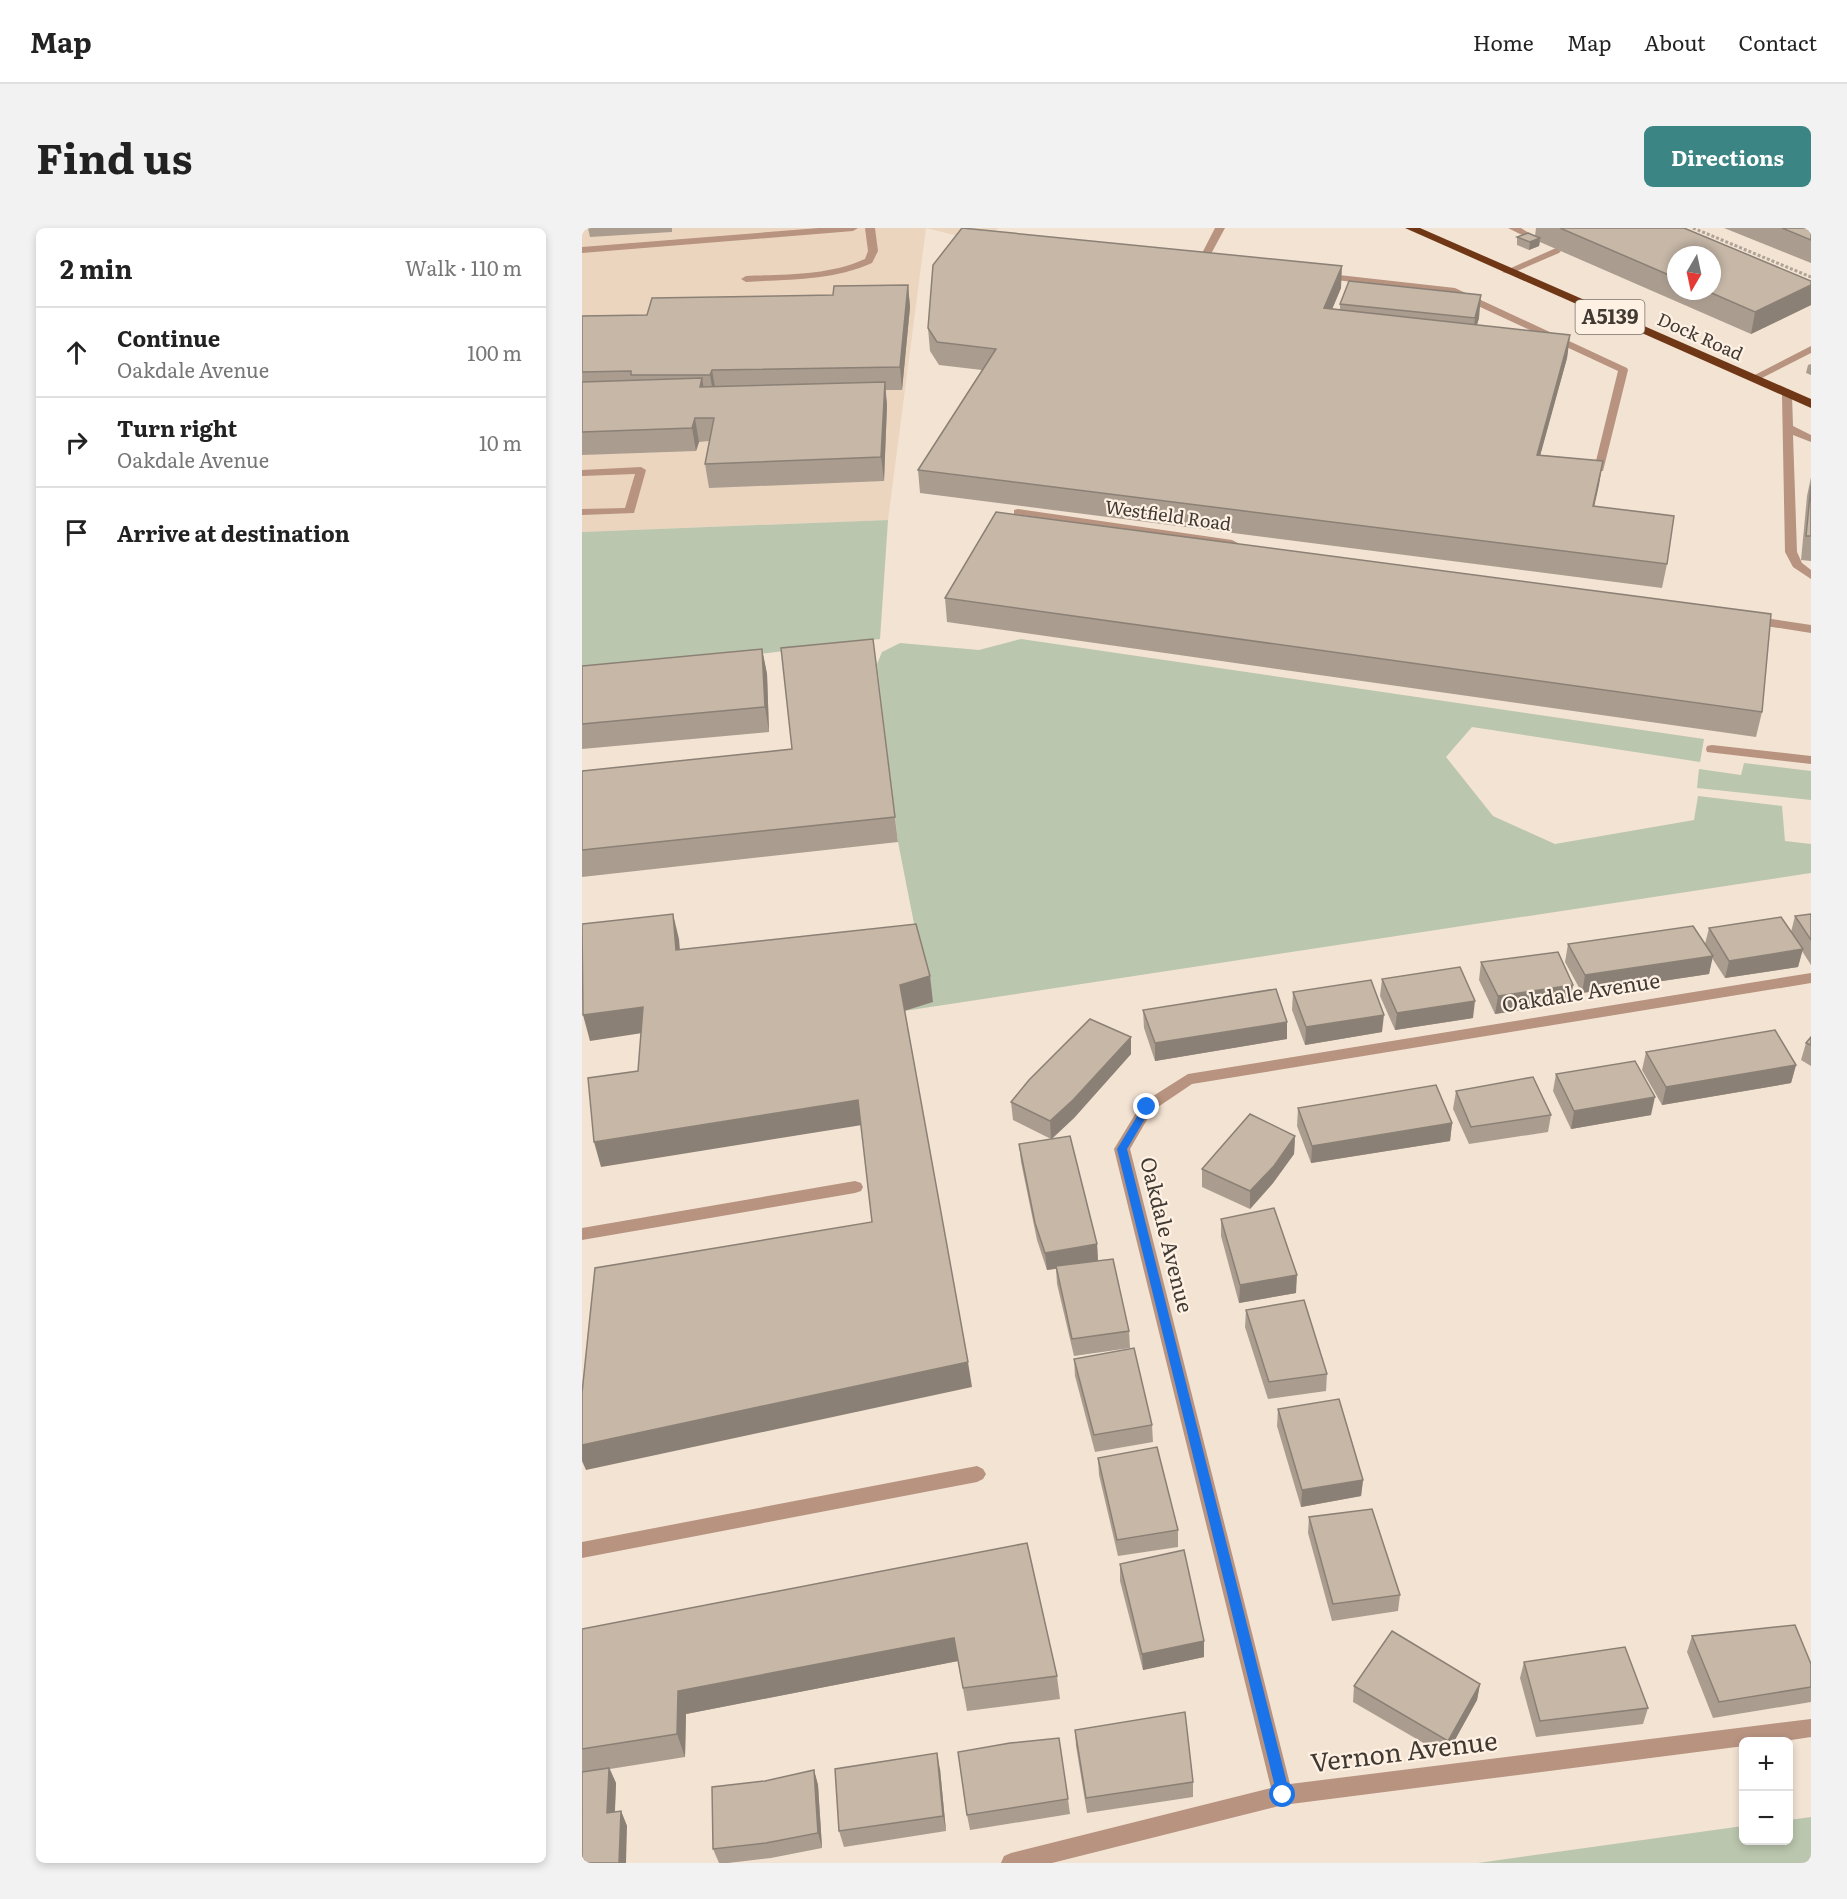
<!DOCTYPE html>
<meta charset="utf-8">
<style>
:root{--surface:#fff;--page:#f2f2f2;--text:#222;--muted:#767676;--line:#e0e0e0;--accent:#3c8585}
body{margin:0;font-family:Literata,serif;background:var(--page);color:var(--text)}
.controls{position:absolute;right:18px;bottom:18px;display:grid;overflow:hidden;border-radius:9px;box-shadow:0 3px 9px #0003}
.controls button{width:54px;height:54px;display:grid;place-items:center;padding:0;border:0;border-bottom:2px solid var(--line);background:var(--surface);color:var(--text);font:30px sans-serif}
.compass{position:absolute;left:1085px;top:18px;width:54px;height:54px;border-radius:50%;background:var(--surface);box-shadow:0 3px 9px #0003;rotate:189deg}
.stop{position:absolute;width:18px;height:18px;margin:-14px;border:4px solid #1a73e8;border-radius:50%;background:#fff}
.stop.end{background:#1a73e8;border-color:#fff;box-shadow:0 2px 6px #0008}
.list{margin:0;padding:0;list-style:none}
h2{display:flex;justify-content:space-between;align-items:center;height:78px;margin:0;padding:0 24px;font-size:26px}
h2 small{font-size:20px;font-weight:400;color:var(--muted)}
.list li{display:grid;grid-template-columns:39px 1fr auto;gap:18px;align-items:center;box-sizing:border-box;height:90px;padding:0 24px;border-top:2px solid var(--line)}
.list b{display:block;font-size:22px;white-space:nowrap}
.list p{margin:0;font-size:20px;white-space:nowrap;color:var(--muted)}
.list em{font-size:20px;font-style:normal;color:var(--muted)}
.icon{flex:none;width:33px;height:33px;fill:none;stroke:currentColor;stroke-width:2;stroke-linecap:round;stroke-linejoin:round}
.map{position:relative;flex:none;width:1229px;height:1635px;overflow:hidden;border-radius:9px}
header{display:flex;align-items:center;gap:36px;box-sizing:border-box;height:84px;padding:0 30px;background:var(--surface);border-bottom:2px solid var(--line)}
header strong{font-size:28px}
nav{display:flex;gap:33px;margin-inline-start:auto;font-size:21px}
.intro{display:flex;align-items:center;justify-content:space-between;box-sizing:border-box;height:144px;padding:0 36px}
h1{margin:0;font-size:42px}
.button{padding:15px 27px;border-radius:9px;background:var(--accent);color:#fff;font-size:21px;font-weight:700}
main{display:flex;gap:36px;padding:0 36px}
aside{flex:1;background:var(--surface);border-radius:9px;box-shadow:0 3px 9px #0003}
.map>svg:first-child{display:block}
.built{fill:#ebd5bf}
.green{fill:#bbc6ae}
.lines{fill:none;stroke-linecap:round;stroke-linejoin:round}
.path{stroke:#afa296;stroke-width:3;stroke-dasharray:3 2;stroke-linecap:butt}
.minor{fill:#b79380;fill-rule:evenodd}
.highway{fill:#6f3715;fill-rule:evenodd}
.wall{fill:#aa9d90;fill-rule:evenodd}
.shaded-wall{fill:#8b8075}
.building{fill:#c6b7a7;stroke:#8b8075;stroke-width:1.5}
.route{fill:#1a73e8}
.labels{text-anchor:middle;stroke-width:4.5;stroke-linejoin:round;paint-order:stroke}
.far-street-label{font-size:18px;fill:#403a33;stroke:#fef1e4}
.shield{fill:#fef1e4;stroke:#797168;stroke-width:1.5}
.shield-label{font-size:20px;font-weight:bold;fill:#403a33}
.street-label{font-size:21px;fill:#403a33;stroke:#fef1e4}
.near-street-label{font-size:26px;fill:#403a33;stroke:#fef1e4}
</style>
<header>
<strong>Map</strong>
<nav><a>Home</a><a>Map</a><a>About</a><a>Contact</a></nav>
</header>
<div class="intro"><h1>Find us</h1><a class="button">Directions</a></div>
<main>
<aside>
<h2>2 min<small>Walk · 110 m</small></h2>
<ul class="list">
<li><svg class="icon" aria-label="ahead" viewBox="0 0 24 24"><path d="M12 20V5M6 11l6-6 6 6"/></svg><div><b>Continue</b><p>Oakdale Avenue</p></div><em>100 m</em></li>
<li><svg class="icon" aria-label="right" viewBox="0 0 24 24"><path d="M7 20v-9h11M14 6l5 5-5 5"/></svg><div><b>Turn right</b><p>Oakdale Avenue</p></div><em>10 m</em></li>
<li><svg class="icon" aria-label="arrive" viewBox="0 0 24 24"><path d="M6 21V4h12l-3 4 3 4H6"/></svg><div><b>Arrive at destination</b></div></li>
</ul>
</aside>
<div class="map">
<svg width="1229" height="1635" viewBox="0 0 1229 1635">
<rect width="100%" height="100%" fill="#f3e3d3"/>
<!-- built -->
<polygon class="built" points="0,0 417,0 404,7 384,10 344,0 306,292 0,304"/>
<!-- green -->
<g class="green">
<polygon points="306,292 298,411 137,431 0,454 0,304"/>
<polygon points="439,411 1122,511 1118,534 890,499 864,529 911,588 973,616 1112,592 1116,568 1200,578 1203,613 1229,616 1229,645 322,783 337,721 316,614 295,436 300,424 318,415 397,422"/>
<polygon points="1162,535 1229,543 1229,572 1115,560 1117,541 1159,547"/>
<polygon points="1229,1589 1229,1635 896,1635 1161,1598 1162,1612 1206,1612 1207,1592"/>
</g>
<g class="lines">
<!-- path -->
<polyline class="path" points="1111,0 1229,49"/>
<!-- minor -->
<g class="minor">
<polygon points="237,0 276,0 271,3 0,25 0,19"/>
<path d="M 283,0 L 293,0 L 296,23 L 290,35 C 250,53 207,51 164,54 L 159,51 L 164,48 C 205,46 245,48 283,31 L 286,23 Z"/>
<polygon points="633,0 643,0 623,37 617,37 615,35"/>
<polygon points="926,0 939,0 947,5 942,8"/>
<polygon points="974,20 979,23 977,25 928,46 920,44"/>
<polygon points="739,45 873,60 1045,140 1046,142 1021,243 1013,243 1012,241 1036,143 868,65 736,50 734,48"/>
<polygon points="1229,118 1229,125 1174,153 1165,151"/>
<polygon points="1205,164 1210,167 1211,198 1229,207 1229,214 1211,207 1215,324 1220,335 1229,342 1229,351 1211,339 1203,324 1200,167"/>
<polygon points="59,239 64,242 52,285 0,287 0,281 43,280 53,246 0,248 0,242"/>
<polygon points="436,281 650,312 656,315 650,318 432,286 432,282"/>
<polygon points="1169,388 1229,397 1229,405 1165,395 1165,389"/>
<polygon points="1130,517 1229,528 1229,536 1125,524 1124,521 1125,518"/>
<polygon points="1229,745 1229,755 610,856 570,883 548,921 708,1556 1229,1491 1229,1509 1196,1514 1162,1514 1162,1518 701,1577 470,1635 419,1635 422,1628 429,1625 689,1560 532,921 560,875 606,846"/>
<polygon points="273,953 279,955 281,959 279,963 273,965 0,1012 0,1000"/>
<polygon points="395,1238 401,1241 404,1246 401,1251 395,1254 0,1330 0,1314"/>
</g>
<!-- highway -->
<polygon class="highway" points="823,0 838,0 1229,171 1229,180"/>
</g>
<!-- wall -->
<g class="wall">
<polygon points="6,0 90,0 90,4 8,9"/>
<path d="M 954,0 L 1102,0 L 1229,77 L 1169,106 L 958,14 L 957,18 L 947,22 L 935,17 L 935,9 L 953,8 ZM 1094,27 L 1130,63 L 1094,63 Z"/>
<polygon points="1142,0 1229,0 1229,35"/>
<polygon points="326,57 328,79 320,162 303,162 305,177 302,253 127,260 123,236 127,213 117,214 114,223 0,227 0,88 65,87 251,67"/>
<polygon points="759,60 750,81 758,82 758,76 897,90 895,97 988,107 985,130 958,227 1021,233 1012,278 1085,336 1080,360 338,265 336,242 400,142 357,137 348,123 346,100"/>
<polygon points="1229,136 1229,147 1224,145 1226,137"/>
<polygon points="1229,249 1229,333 1219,332 1225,268"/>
<polygon points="363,370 1180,484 1174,509 365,394"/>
<polygon points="291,411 316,614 0,649 0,543 210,521"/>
<polygon points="180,421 185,446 187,504 0,521 0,438"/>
<polygon points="1229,686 1229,737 1220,723 1216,739 1143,750 1130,730 1127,746 1000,765 983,734 986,716 1123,716 1127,700 1209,704 1213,688"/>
<polygon points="899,734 991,757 988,774 913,786 897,752"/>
<polygon points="800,751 891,790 813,802 798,768"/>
<polygon points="711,764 800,804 723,817 710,782"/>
<polygon points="561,782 705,811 573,833 562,800"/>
<polygon points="549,809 549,826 492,890 470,911 515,1016 516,1033 547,1103 548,1120 492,1128 475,1056 474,1041 465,1042 455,1012 439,934 437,916 469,911 431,892 429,874"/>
<polygon points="1229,809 1229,838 1219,832 1224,815"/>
<polygon points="1064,824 1214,837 1209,855 1080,877 1060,842"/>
<polygon points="974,846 1069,887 989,901 971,863"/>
<polygon points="874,863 969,887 966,904 887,916 871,881"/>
<polygon points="716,880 870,895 868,913 729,935 715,898"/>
<polygon points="713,908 712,926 691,955 668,981 620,959 620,941"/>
<polygon points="639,991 714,1065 657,1075 639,1008"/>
<polygon points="664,1082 745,1146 744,1163 686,1171 663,1099"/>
<polygon points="492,1131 570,1197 571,1214 513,1224 493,1148"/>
<polygon points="696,1181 781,1252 779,1268 719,1279 695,1198"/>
<polygon points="516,1230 596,1302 596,1319 536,1328 517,1247"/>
<polygon points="727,1289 818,1367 816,1383 750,1393 726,1305"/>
<polygon points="445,1315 475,1448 478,1471 385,1483 376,1433 104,1486 103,1529 28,1541 34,1555 33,1584 39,1583 45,1598 0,1635 0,1401"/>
<polygon points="538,1336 622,1413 622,1429 561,1442 538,1353"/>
<polygon points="1110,1408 1229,1436 1229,1474 1131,1490 1105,1424"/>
<polygon points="942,1434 1066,1480 1061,1496 954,1509 938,1450"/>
<polygon points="898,1456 895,1472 864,1528 771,1474 772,1458"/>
<polygon points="493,1502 611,1554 611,1569 505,1585 494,1518"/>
<polygon points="358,1541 364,1603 262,1619 257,1603"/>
<polygon points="232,1542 236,1557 240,1620 189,1630 146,1635 137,1635 131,1621 183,1553"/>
<polygon points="486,1571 488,1586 388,1602 385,1587"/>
</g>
<!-- shaded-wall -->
<g class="shaded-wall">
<polygon points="958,10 957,18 947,22 948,14"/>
<polygon points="760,38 759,60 741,103 742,80"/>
<polygon points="326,57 328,79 320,162 318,139"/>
<polygon points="1229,57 1229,77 1169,106 1173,84"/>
<polygon points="899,67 897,90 890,112 893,90"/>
<polygon points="988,107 985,130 952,250 955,227"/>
<polygon points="130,142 134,164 132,170 128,147"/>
<polygon points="120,150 124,173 118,159"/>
<polygon points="303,154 305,177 302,253 299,229"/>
<polygon points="113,190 117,214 114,223 110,200"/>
<polygon points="1021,233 1017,257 1007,302 1011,278"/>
<polygon points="180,421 185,446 187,504 183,479"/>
<polygon points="91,686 97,711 100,747 94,722"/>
<polygon points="1221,721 1216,739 1143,750 1147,733"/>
<polygon points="1131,728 1127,746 1000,765 1003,747"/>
<polygon points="348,748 351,774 322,783 318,757"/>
<polygon points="991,757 988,774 913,786 916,768"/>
<polygon points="893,773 891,790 813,802 815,785"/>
<polygon points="61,779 67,804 8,813 1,787"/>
<polygon points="802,787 800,804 723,817 724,799"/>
<polygon points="705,794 705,811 573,833 573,815"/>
<polygon points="549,809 549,826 492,890 469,911 468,893"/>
<polygon points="1214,837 1209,855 1080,877 1084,859"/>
<polygon points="1073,869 1069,887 989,901 992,883"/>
<polygon points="276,872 280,897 19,939 12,914"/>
<polygon points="870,895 868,913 729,935 730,918"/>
<polygon points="713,908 712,926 691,955 668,981 668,963"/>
<polygon points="515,1016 516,1033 465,1042 463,1025"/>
<polygon points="715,1047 714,1065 657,1075 658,1057"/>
<polygon points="386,1134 390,1159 4,1242 0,1233 0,1217"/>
<polygon points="781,1252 779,1268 719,1279 720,1262"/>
<polygon points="372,1410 376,1433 104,1486 103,1529 95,1506 96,1463"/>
<polygon points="622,1413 622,1429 561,1442 560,1426"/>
<polygon points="898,1456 895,1472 864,1528 866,1513"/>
<polygon points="355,1525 358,1541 364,1603 361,1588"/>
<polygon points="27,1540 34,1555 32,1600 25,1585"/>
<polygon points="232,1542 236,1557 240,1620 236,1605"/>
<polygon points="39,1583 45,1598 44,1635 37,1635"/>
</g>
<!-- building -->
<g class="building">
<polygon points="380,0 760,38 742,80 988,107 955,227 1021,233 1011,278 1092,288 1085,336 336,242 414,121 355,114 346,100 351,37"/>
<polygon points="978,0 1102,0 1229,53 1229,57 1173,84 1125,63 1130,63 1130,27 1094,27 1094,50"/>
<polygon points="1200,0 1229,0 1229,12"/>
<polygon points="946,5 958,10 948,14 935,9"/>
<polygon points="767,53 899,67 893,90 758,76"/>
<polygon points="326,57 318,139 130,142 128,147 49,147 49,143 0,144 0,88 65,87 70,70 251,67 252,58"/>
<polygon points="120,150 118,159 303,154 299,229 123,236 132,190 113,190 110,200 0,204 0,154"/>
<polygon points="1229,257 1229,308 1224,308"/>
<polygon points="414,284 1189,386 1180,484 363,370"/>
<polygon points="291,411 313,589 0,622 0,543 210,521 199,420"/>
<polygon points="180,421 183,479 0,496 0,438"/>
<polygon points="91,686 94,722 334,696 348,748 318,757 386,1134 0,1217 0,1165 13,1040 290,994 276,872 12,914 6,850 56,843 61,779 1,787 0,696"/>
<polygon points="1229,686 1229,712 1213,688"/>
<polygon points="1199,689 1221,721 1147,733 1127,700"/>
<polygon points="1111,698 1131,728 1003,747 986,716"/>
<polygon points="976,724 991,757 916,768 899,734"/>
<polygon points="878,739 893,773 815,785 800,751"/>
<polygon points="789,752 802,787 724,799 711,764"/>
<polygon points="694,761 705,794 573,815 561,782"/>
<polygon points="508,791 549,809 491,872 468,893 429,874 447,852"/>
<polygon points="1193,802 1214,837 1084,859 1064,824"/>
<polygon points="1229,809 1229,817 1224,815"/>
<polygon points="1053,833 1073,869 992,883 974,846"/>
<polygon points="951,849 969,887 889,899 874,863"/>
<polygon points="854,857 870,895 730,918 716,880"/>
<polygon points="668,886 713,908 692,938 668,963 620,941"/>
<polygon points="488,908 515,1016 463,1025 453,995 437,916"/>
<polygon points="692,980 715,1047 658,1057 639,991"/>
<polygon points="531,1031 547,1103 490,1111 474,1038"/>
<polygon points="722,1072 745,1146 687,1154 664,1082"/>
<polygon points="552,1120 570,1197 512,1207 492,1131"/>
<polygon points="757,1171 781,1252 720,1262 696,1181"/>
<polygon points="575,1219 596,1302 535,1312 516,1230"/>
<polygon points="790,1281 818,1367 751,1376 727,1289"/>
<polygon points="445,1315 475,1448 381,1460 372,1410 96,1463 95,1506 0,1521 0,1401"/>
<polygon points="602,1322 622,1413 560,1426 538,1336"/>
<polygon points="1213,1397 1229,1436 1229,1459 1137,1474 1110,1408"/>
<polygon points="810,1403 898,1456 866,1513 772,1458"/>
<polygon points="1043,1419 1066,1480 958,1493 942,1434"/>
<polygon points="603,1484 611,1554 504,1570 493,1502"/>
<polygon points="477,1510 486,1571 385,1587 376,1524 428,1515"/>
<polygon points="355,1525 361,1588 257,1603 253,1541"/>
<polygon points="27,1540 25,1585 39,1583 37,1635 0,1635 0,1544"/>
<polygon points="232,1542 236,1605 184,1615 131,1621 130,1559 183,1553"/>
</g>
<!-- route -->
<polygon class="route" points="565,875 570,879 545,921 708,1567 706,1571 701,1573 697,1571 695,1567 535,921 562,877"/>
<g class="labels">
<!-- far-street labels -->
<g class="far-street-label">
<text transform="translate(1118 109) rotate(24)" y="6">Dock Road</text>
<text transform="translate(586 288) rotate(8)" y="6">Westfield Road</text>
</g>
<!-- shield labels -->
<rect class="shield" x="993.5" y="72" width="69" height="34" rx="4.5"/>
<g class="shield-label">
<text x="1028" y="96">A5139</text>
</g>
<!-- street labels -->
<g class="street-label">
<text transform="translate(999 765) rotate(-9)" y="7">Oakdale Avenue</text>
<text transform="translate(584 1007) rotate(76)" y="7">Oakdale Avenue</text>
</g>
<!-- near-street labels -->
<g class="near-street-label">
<text transform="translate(822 1524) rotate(-7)" y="9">Vernon Avenue</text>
</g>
</g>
</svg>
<div class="controls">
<button>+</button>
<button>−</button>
</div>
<svg class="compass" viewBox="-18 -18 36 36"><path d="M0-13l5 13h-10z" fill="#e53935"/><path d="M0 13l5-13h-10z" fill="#767676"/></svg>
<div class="stop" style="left:701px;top:1567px"></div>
<div class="stop end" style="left:565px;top:879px"></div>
</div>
</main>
